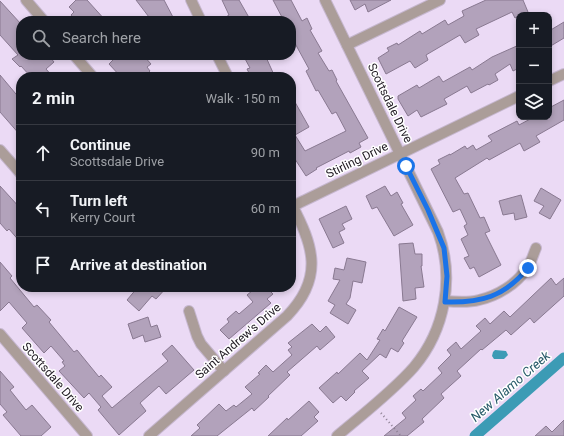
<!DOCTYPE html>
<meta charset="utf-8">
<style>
:root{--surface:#171b24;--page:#20242c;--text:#f1f3f6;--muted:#9ea1a6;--line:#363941}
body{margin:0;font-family:Roboto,sans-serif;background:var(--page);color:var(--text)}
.controls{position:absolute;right:12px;top:12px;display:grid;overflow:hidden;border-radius:8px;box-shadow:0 2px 6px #0003}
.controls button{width:36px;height:36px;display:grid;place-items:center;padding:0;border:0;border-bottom:1px solid var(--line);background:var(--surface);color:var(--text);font:20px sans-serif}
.stop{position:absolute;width:12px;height:12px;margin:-9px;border:3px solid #1a73e8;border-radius:50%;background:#fff}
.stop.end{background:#1a73e8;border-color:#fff;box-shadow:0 1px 4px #0008}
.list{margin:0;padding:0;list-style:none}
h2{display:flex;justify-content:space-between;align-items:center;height:52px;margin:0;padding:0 16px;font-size:17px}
h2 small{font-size:13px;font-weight:400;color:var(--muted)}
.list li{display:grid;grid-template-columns:26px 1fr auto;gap:12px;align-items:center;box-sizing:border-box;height:56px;padding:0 16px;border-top:1px solid var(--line)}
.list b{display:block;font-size:15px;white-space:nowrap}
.list p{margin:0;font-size:13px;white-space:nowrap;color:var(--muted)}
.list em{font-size:13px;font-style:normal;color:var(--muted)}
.icon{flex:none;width:22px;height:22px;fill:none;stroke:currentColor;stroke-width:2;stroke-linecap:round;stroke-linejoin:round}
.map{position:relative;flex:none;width:564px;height:436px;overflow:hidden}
.search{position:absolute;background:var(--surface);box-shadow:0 2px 6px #0003;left:16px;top:16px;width:280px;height:44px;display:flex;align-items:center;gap:10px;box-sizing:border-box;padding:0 14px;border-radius:16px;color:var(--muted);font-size:15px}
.panel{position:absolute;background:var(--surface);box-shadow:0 2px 6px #0003;left:16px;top:72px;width:280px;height:220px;border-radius:16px}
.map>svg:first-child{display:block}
.water{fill:#3c9bb5}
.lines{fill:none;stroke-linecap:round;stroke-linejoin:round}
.canal{stroke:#3c9bb5;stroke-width:11}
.building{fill:#b2a2bb;stroke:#897991}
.street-casing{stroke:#c6b7cf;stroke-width:12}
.path{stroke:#8b7f92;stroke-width:2;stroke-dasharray:1 3;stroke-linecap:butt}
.street{stroke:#ab9d99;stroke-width:10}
.route{stroke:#1a73e8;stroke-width:5}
.labels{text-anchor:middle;stroke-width:3;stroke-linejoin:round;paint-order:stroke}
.street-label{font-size:12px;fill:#1f1922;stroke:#fff}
.water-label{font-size:13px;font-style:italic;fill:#265968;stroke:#fff}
</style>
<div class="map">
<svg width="564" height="436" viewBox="0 0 564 436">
<rect width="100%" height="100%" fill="#ebdaf5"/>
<!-- water -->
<polygon class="water" points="495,350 506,351 508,355 504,359 494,359 492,356 493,352"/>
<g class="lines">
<!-- canal -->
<polyline class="canal" points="475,436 564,358"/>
</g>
<!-- building -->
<g class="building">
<polygon points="76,0 87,0 106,21 76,21 71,15 74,12 69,7"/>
<polygon points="136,0 164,0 175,21 152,21"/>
<polygon points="222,0 239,0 251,21 220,21 229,15"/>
<polygon points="273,0 291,0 302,21 307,18 312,29 310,30 322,51 318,53 329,71 332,70 337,80 336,81 368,138 359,143 361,147 350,153 349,151 316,168 317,169 306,176 291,153 291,95 309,127 295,135 305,151 346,131 336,112 332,114 318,90 316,91 306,71 309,69 291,36 291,21 284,21"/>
<polygon points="350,0 391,0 368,12 365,4 355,10"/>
<polygon points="486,0 523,0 528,12 519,15 519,16 515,18 512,12 476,29 479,35 465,43 460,35 426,55 428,60 415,68 410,61 386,74 378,58 389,51 387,48 397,43 398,45 420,31 422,34 445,20 448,25 464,16 462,11"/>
<polygon points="0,1 21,24 21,55 48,55 54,62 46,69 53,77 31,77 21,66 20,67 12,59 18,55 0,35"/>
<polygon points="564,22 564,38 549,47 549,31"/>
<polygon points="519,45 519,68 513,71 510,64 495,74 498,80 489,85 488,84 471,93 467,86 444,99 447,104 421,117 417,110 408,116 398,99 398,96 417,85 419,88 439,76 443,82 470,67 472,70 492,57"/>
<polygon points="118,55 143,55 151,64 147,67 150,71 144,77 121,77 109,64"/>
<polygon points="243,55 265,55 275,77 251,77 247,69 250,68"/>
<polygon points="0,75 21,100 21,136 0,112"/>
<polygon points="564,100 564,120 536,136 540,142 524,151 520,143 489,160 487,158 455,178 464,194 468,193 480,218 484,217 490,231 485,233 501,265 479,277 474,267 470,269 464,258 469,256 461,239 468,235 464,226 467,224 460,209 453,212 431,169 440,164 438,160 450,154 450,155 465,146 467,149 473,145 476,150 492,141 488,136 517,121 519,125 534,117 549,117 549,108"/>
<polygon points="0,186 21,209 21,243 9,229 7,231 0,223"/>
<polygon points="385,186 391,196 397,192 403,203 401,204 413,225 394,236 377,207 372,209 366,196"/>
<polygon points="541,188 561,200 550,219 539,213 544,206 534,201"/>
<polygon points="521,195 527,217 515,220 514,213 503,215 499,201"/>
<polygon points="346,206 352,219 342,224 345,229 339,232 344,243 333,248 319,219"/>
<polygon points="413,243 415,254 422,254 422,266 421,266 424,287 415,288 416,299 403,301 399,244"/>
<polygon points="347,258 366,262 362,283 353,281 350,298 346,304 356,310 348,324 330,313 335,305 328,301 340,280 333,279 335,268 344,270"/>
<polygon points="0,262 12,276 10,278 34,307 37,305 51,320 49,322 74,352 77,350 99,377 101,375 112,387 102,396 112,408 168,361 162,354 172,345 194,370 166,394 159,386 140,403 146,411 119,435 98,410 101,407 89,393 84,398 59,371 65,366 62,362 64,361 51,346 44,353 22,328 27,323 9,302 0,311"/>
<polygon points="551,278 556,285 564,278 564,296 534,323 530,318 511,335 506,330 482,350 481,349 457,371 461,376 441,394 444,398 422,419 424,422 407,436 384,436 406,418 402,413 416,400 413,396 421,389 423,391 442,373 438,368 451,355 447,350 456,342 461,349 481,331 476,326 485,318 490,324 504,311 510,317"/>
<polygon points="138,287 167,287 156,299 152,296 139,311 127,300"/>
<polygon points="257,287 266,287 273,294 267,299 271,303 229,339 220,330 229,322 227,319 236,311 239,314 253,302 247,295"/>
<polygon points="399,307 417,317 402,341 404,343 398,352 391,348 386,358 380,354 362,371 369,378 354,391 355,392 346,401 341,396 333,403 319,388 337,372 338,374 360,353 367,360 380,340 377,339 383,329 385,331"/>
<polygon points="148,317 151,327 157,325 161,337 145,342 143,335 133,339 128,324"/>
<polygon points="312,324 320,332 326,326 335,337 320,350 317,346 287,372 290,375 268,396 269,397 254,411 252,408 217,436 191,436 200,428 197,425 219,404 226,411 234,405 236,407 252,394 245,387 260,374 258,373 266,365 273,372 292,355 288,350 292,347 288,343"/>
<polygon points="0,371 14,387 10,390 26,410 32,405 51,427 41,436 21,436 3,415 7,412 0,404"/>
<polygon points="309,401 319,412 314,417 318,421 301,436 268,436 287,418 288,420"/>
<polygon points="564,420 564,436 535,436 546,426 552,432"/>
</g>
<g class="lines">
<!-- street casing -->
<g class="street-casing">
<g id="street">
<polyline points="26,0 44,21"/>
<polyline points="191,0 201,21"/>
<path d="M 325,0 L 438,232 C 455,278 445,330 414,367 C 393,391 362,415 337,436"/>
<polyline points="347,45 440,0"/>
<polyline points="74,55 93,77"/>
<polyline points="217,55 228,77"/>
<polyline points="549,81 564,74"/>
<polyline points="0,150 21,174"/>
<polyline points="293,206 519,96"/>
<path d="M 445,301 C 456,302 468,303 479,300 C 497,296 517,284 527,268 C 531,263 533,255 536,248"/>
<polyline points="189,311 197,336 201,344 224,371"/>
<polyline points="0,334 87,436"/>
<path d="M 149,436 L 287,316 C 324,278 314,246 291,203"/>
</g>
</g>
<!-- path -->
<polyline class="path" points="381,413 401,436"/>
<!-- street -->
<use href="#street" class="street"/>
</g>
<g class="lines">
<!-- route -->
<path class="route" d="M 406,166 L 428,210 L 444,248 L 447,276 L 445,302 C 481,303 504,297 528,268"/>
</g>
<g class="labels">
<!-- street labels -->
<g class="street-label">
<text transform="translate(390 103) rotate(64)" y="4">Scottsdale Drive</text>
<text transform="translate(357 160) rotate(-26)" y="4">Stirling Drive</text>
<text transform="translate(238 341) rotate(-41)" y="4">Saint Andrew's Drive</text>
<text transform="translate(53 377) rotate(49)" y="4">Scottsdale Drive</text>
</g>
<!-- water labels -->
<g class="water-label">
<text transform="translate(510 386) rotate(-41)" y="5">New Alamo Creek</text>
</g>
</g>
</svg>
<div class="controls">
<button>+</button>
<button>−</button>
<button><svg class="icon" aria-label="layers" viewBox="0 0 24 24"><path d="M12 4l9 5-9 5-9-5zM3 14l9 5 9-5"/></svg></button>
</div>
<div class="stop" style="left:406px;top:166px"></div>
<div class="stop end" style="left:528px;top:268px"></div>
<div class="search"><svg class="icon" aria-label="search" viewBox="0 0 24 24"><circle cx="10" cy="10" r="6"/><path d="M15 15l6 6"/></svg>Search here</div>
<section class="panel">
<h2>2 min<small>Walk · 150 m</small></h2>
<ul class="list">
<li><svg class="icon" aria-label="ahead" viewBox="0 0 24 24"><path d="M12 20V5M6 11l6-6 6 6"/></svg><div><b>Continue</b><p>Scottsdale Drive</p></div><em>90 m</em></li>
<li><svg class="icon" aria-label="left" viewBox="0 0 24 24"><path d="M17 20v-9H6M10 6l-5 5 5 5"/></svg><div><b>Turn left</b><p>Kerry Court</p></div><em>60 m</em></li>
<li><svg class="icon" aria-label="arrive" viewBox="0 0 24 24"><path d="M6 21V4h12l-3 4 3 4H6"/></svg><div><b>Arrive at destination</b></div></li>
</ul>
</section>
</div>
